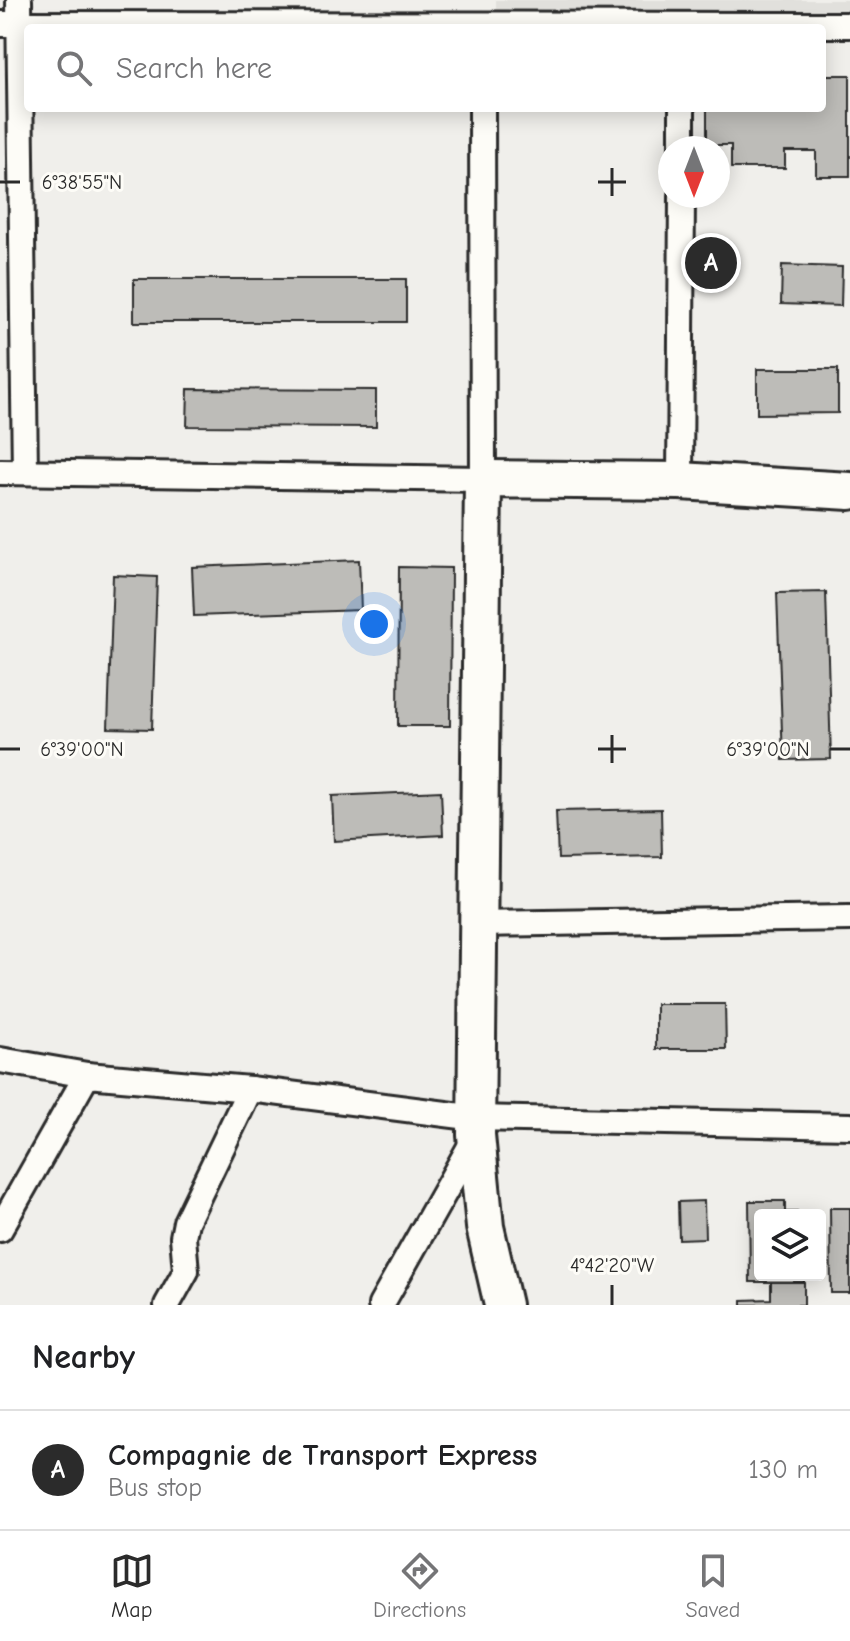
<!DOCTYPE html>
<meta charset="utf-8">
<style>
:root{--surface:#fff;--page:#f2f2f2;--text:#202124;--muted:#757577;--line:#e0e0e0;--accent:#2b2b2b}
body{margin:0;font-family:"Comic Neue",sans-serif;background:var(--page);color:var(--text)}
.controls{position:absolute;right:24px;bottom:24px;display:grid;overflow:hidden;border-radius:8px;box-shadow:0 4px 20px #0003}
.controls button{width:72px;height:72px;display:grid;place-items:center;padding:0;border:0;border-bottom:2px solid var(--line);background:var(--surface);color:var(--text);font:40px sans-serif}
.compass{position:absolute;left:658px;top:136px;width:72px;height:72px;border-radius:50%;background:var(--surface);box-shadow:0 4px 20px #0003;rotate:180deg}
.you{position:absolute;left:374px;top:624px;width:28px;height:28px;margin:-20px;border:6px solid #fff;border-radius:50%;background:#1a73e8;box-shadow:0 0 0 12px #1a73e833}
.badge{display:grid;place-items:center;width:52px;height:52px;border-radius:50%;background:var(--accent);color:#fff;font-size:26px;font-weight:700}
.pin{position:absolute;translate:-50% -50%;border:4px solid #fff;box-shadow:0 2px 8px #0006}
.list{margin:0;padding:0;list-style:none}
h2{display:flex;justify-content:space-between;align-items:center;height:104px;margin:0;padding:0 32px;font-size:34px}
h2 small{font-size:26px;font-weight:400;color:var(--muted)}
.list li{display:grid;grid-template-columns:52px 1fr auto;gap:24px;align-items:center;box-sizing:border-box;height:120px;padding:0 32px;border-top:2px solid var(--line)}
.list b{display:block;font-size:30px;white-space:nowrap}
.list p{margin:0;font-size:26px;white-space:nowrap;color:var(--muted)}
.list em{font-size:26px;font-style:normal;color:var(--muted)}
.icon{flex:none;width:44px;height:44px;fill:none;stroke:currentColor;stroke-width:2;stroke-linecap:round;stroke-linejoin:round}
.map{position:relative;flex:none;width:850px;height:1305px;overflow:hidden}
.search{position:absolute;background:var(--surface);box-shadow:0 4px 20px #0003;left:24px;right:24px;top:24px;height:88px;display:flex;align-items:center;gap:20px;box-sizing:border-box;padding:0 28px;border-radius:8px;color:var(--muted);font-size:30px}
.sheet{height:224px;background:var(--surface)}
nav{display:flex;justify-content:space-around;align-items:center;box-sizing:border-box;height:112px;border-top:2px solid var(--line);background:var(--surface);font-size:22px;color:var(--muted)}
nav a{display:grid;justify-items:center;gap:4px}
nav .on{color:var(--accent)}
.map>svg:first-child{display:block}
.built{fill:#e1e0dc}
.building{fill:#bdbcb8;stroke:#2b2b2b;stroke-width:2}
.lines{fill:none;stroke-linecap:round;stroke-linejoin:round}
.street-casing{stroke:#2b2b2b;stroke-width:30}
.secondary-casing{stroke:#2b2b2b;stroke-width:42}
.street{stroke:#fdfcf7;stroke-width:24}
.secondary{stroke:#fdfcf7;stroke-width:36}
.ticks{fill:none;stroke:#2b2b2b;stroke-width:3}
.ticks-label{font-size:20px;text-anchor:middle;fill:#2b2b2b;stroke:#fdfcf7;stroke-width:6;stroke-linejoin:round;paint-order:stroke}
</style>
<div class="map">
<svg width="850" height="1305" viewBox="0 0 850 1305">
<rect width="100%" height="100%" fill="#f0efeb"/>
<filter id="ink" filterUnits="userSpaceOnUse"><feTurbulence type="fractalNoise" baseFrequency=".0125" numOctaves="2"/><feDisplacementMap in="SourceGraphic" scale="16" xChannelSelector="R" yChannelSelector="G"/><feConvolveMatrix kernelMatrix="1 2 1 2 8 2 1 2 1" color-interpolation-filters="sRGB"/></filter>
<g filter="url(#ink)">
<!-- built -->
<polygon class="built" points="496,0 850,0 850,14 496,15"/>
<!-- building -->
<g class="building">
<polygon points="822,75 850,75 850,176 816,176 816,151 785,151 785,168 731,168 731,145 707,145 707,108 822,108"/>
<polygon points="782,265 842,267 841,306 781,304"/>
<rect x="134" y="279" width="272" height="43"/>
<polygon points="757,369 838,369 838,413 757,414"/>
<polygon points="188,389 376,390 376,427 187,426"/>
<polygon points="359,560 361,610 194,616 192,567"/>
<polygon points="399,567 451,568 450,726 398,726"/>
<polygon points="113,575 157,577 152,729 108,728"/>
<polygon points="826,592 831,759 783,760 777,593"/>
<polygon points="441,791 443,835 334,841 332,796"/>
<polygon points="661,809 662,857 558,859 556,811"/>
<polygon points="656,1004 725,1004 726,1049 656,1049"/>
<polygon points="704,1201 705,1238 679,1239 678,1202"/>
<polygon points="749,1201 785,1201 785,1212 804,1212 804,1215 760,1215 760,1275 804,1275 804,1282 750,1282"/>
<polygon points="830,1208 850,1208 850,1293 831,1293"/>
<polygon points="771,1282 804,1282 804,1305 742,1305 742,1300 771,1299"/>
</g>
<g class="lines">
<!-- street casing -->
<g class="street-casing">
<g id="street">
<polyline points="19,0 25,472"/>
<polyline points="0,24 850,25"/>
<polyline points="682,148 682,108"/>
<polyline points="0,472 483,479 482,108"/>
<polyline points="680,481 682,196"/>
<polyline points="478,924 850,918"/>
<polyline points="0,1060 87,1075 250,1089 477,1118 850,1126"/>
<polyline points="0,1229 87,1075"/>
<polyline points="167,1305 186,1271 183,1237 186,1222 250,1089"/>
<polyline points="381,1305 475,1138"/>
</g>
</g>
<!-- secondary casing -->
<g class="secondary-casing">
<polyline id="secondary" points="503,1305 485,1227 476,1135 483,479 680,481 850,491"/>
</g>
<!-- street -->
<use href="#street" class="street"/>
<!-- secondary -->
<use href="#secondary" class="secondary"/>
</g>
</g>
<!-- ticks -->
<path class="ticks" d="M 612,168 L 612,196M 0,182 L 20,182M 598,182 L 626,182M 612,735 L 612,763M 0,749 L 20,749M 598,749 L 626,749M 830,749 L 850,749M 612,1285 L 612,1305"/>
<g class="ticks-label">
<text x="82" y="189">6°38'55"N</text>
<text x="82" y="756">6°39'00"N</text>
<text x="768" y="756">6°39'00"N</text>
<text x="612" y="1272">4°42'20"W</text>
</g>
</svg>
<div class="controls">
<button><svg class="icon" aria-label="layers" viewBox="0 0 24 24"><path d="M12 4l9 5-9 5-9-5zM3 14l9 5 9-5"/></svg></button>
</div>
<svg class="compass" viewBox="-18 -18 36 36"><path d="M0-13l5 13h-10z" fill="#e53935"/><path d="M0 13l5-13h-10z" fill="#757577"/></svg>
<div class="you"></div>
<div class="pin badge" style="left:711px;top:263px">A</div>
<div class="search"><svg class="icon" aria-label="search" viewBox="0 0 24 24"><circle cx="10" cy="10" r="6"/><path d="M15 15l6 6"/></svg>Search here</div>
</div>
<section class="sheet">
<h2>Nearby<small></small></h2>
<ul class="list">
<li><span class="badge">A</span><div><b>Compagnie de Transport Express</b><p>Bus stop</p></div><em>130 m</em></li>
</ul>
</section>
<nav>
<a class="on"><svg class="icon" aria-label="map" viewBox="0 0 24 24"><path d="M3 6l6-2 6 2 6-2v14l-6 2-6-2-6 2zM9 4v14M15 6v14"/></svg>Map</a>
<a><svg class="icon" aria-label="directions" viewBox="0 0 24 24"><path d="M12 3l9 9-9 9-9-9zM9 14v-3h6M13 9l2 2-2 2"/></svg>Directions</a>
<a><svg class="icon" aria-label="saved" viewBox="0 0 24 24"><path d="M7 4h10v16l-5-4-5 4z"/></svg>Saved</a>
</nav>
